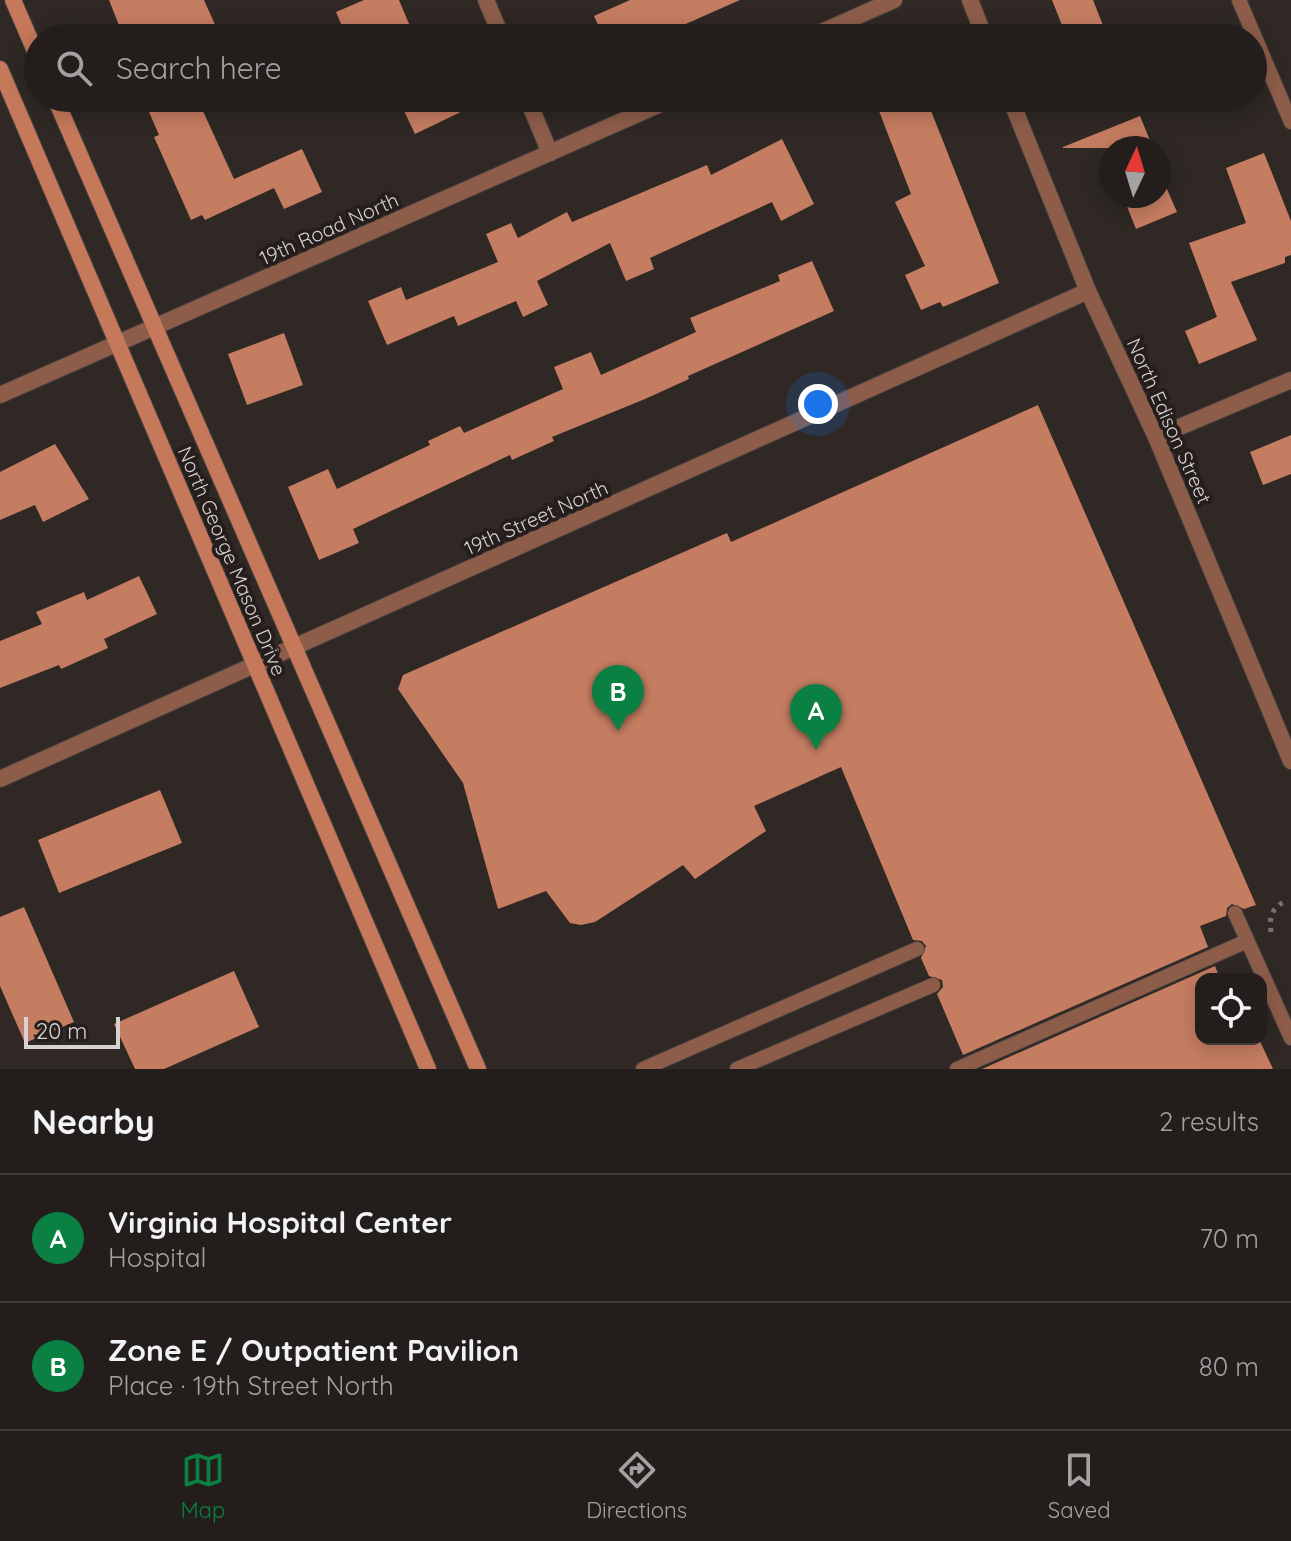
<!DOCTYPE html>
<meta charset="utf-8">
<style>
:root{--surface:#231e1c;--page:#2f2b29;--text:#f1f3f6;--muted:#a3a2a3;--line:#403c3b;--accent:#0b8043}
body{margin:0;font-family:Quicksand,sans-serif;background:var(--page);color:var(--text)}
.controls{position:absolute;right:24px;bottom:24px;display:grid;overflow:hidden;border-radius:16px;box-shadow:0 4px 20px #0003}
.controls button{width:72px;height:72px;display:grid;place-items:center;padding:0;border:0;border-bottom:2px solid var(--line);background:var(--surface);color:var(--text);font:40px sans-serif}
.compass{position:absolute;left:1099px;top:136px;width:72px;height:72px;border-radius:50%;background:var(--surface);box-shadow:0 4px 20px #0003;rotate:4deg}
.scale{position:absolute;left:24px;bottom:20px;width:96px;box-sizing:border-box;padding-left:8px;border:4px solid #d7d2d1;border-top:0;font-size:22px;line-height:28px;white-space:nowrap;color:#d7d2d1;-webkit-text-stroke:6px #251e1c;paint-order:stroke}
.you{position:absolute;left:818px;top:404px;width:28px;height:28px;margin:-20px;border:6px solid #fff;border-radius:50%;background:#1a73e8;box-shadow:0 0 0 12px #1a73e833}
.badge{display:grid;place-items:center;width:52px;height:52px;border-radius:50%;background:var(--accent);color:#fff;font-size:26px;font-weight:700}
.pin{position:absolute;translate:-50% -66px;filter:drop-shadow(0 2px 4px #0008)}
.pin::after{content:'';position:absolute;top:42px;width:28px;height:24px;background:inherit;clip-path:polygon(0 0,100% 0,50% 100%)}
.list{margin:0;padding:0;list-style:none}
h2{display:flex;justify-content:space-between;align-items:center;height:104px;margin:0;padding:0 32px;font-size:34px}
h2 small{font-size:26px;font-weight:400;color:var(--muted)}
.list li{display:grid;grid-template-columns:52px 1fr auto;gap:24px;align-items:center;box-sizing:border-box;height:128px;padding:0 32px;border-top:2px solid var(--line)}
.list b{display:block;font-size:30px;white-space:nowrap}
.list p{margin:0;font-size:26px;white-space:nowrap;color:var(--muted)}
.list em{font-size:26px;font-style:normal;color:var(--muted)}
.icon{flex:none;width:44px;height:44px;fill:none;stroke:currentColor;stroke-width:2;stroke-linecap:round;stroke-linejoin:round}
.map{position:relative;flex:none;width:1291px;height:1069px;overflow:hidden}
.search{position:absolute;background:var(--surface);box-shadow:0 4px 20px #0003;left:24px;right:24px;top:24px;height:88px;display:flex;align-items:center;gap:20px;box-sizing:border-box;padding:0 28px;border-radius:44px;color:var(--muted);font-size:30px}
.sheet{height:360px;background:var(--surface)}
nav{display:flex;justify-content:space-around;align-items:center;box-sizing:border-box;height:112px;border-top:2px solid var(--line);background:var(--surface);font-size:22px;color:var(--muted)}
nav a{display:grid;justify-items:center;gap:4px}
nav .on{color:var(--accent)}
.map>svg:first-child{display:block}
.building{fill:#c57d61}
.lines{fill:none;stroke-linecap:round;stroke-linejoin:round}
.lane-casing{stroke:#4a4341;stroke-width:16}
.street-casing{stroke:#4a4341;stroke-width:18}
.secondary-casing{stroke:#4a4341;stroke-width:18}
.path{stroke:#78726f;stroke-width:5;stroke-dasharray:4 6;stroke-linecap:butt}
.lane{stroke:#8e5d4a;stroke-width:14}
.street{stroke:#8e5d4a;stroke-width:16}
.secondary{stroke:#c6785a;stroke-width:16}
.labels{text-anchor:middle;stroke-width:8;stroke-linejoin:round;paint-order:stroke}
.street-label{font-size:20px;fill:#d7d2d1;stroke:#251e1c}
</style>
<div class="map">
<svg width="1291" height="1069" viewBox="0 0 1291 1069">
<rect width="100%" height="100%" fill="#2f2825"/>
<!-- building -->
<g class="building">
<polygon points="109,0 204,0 221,38 124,38"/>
<polygon points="364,0 399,0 415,38 347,38 336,12"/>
<polygon points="630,0 740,0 654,38 604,38 594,16"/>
<polygon points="1052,0 1093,0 1108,38 1067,38"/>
<polygon points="143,98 197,98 234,179 302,149 322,192 284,209 274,188 205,220 202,215 191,220 154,137 159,135"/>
<polygon points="398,98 490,98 415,134"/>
<polygon points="874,98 926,98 999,283 943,307 940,302 921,310 905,275 925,266 895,202 911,194"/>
<polygon points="1140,116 1153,148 1063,148 1063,147"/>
<polygon points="782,139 814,204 781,221 772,202 650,258 654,269 626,281 610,243 537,281 548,305 523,317 516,301 458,326 454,316 387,345 368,301 401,287 406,300 498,262 486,234 511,223 518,238 567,212 572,222 707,165 711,175"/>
<polygon points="1264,153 1291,221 1291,255 1285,257 1285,263 1231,282 1257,340 1199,364 1185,331 1217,317 1189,243 1246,223 1226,168"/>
<polygon points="1166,187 1177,212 1136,229 1126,204 1144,196 1159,196 1159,190"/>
<polygon points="812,261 834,311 688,376 689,379 645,399 552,437 554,441 512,460 510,455 353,529 359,543 319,560 288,487 328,469 337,489 430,445 428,441 460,426 464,433 563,389 554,367 591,352 601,375 696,332 690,318 780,281 778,275"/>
<polygon points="284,333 303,385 247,405 228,354"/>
<polygon points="1038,405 1256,905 1244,909 1232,904 1227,908 1226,916 1200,926 1208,947 963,1055 937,994 943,987 942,980 929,976 921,958 926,946 922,941 913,940 841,767 754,806 766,831 695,879 683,865 595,922 581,925 570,923 546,891 498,909 463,783 398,689 403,675 727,533 731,542"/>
<polygon points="1291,435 1291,474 1263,485 1250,452"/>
<polygon points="55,444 89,499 43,522 35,505 0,520 0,472"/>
<polygon points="139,576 157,614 104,639 108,648 61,669 59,665 0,688 0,641 42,624 36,612 84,592 87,600"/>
<polygon points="160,790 182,843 59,893 38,840"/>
<polygon points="24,907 74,1022 25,1043 0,986 0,917"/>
<polygon points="1215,966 1220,979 1201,979 1201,1039 1259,1039 1273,1069 982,1069"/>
<polygon points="234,971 259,1027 164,1069 135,1069 114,1024"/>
</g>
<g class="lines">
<!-- lane casing -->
<g class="lane-casing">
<g id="lane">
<polyline points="1239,0 1291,122"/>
<polyline points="1235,913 1291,1038"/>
<polyline points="643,1069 917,949"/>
<polyline points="737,1069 933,985"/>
<polyline points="957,1069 1247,941"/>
</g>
</g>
<!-- street casing -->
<g class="street-casing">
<g id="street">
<polyline points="486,0 502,38"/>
<polyline points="970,0 985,38"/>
<polyline points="808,38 894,0"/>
<polyline points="527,98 550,153"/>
<polyline points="1010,98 1088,291 1156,437 1291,761"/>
<polyline points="0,395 674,98"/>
<polyline points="1156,437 1291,380"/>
<polyline points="0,779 1088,291"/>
</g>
</g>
<!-- secondary casing -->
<g class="secondary-casing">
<g id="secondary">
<polyline points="13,0 38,58"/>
<polyline points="0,69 428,1069"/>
<polyline points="55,98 478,1069"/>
</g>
</g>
<!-- path -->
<path class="path" d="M 1271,932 C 1269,915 1272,908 1287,900"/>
<!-- lane -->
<use href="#lane" class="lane"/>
<!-- street -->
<use href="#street" class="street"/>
<!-- secondary -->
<use href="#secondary" class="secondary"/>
</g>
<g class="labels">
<!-- street labels -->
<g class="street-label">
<text transform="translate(329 229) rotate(-24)" y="7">19th Road North</text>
<text transform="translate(1169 421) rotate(66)" y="7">North Edison Street</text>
<text transform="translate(536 518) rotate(-24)" y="7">19th Street North</text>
<text transform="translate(232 561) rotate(67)" y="7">North George Mason Drive</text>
</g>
</g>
</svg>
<div class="controls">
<button><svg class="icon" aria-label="locate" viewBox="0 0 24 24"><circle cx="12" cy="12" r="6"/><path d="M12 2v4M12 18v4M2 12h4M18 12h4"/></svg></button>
</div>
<svg class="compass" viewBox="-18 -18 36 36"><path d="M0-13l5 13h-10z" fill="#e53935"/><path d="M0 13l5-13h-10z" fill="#a3a2a3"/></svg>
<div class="scale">20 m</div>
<div class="you"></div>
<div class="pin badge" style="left:816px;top:750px">A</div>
<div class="pin badge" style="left:618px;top:731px">B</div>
<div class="search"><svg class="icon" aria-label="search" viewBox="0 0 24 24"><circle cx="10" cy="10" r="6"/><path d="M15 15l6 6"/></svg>Search here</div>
</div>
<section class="sheet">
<h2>Nearby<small>2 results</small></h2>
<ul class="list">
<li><span class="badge">A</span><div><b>Virginia Hospital Center</b><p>Hospital</p></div><em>70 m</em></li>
<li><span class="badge">B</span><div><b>Zone E / Outpatient Pavilion</b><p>Place · 19th Street North</p></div><em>80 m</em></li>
</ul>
</section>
<nav>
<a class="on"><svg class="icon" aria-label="map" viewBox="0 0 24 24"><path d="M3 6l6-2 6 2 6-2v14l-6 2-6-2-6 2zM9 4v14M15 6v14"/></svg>Map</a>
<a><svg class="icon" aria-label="directions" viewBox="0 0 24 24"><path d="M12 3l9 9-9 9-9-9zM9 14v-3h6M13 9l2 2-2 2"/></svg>Directions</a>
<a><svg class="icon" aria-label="saved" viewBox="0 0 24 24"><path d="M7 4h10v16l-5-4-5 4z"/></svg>Saved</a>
</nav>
